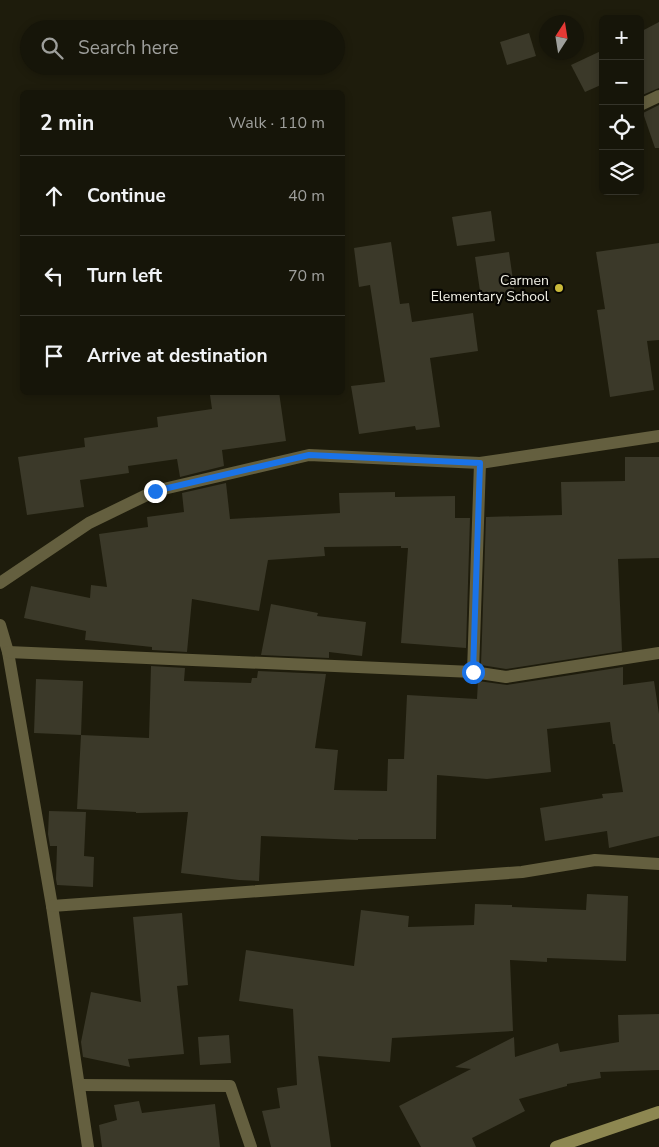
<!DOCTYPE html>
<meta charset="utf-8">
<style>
:root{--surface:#161509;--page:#1f1e12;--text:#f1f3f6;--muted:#9e9f9c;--line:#35342a}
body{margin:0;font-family:"Nunito Sans",sans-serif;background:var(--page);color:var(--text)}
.controls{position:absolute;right:15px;top:15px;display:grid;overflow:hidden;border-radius:8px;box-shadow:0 2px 8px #0003}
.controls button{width:45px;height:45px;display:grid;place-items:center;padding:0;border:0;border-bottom:1px solid var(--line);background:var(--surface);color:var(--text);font:25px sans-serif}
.compass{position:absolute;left:539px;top:15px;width:45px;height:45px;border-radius:50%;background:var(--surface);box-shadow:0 2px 8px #0003;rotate:12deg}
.stop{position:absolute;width:15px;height:15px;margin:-11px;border:4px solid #1a73e8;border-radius:50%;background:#fff}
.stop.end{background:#1a73e8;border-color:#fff;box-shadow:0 1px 5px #0008}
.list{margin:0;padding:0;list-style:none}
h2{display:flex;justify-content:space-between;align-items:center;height:65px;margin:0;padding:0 20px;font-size:21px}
h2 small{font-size:16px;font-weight:400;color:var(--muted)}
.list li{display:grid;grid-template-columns:32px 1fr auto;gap:15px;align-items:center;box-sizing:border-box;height:80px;padding:0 20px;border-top:1px solid var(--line)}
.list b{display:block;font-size:19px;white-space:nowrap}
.list em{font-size:16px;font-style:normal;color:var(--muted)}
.icon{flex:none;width:28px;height:28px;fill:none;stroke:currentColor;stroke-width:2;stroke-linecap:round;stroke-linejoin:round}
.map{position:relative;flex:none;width:659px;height:1147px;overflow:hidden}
.search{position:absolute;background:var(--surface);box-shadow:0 2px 8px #0003;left:20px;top:20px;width:325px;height:55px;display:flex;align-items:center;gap:12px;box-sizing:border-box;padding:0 18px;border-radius:28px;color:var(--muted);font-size:19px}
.panel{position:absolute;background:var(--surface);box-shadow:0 2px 8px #0003;left:20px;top:90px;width:325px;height:305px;border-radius:8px}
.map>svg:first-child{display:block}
.building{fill:#3b3929}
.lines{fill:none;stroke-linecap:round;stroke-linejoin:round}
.street{stroke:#645f3f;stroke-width:12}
.secondary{stroke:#8d8751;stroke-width:12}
.route{stroke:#1a73e8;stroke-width:6}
.poi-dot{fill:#caba3a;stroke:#070602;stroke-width:2}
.labels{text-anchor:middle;stroke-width:4.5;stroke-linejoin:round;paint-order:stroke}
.poi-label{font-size:14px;fill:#f3f2e7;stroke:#070602;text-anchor:end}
</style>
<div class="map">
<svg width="659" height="1147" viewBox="0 0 659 1147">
<rect width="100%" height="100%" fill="#1e1c0c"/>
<!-- building -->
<g class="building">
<polygon points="659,22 659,88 640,96 640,32"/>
<polygon points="529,33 536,56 507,65 500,42"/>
<polygon points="603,50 603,84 585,92 571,65"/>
<polygon points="659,105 659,148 655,148 643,113"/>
<polygon points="491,211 495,241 457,246 452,217"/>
<polygon points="391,242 400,304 409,303 412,322 473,313 478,351 430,358 440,427 416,430 415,426 359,434 351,386 385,382 370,285 359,287 354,248"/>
<polygon points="659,243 659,340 647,341 654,390 610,397 597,310 605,309 596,252"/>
<polygon points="509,252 515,294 481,298 475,257"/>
<polygon points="232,392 279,392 286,441 222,450 224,466 180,477 177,459 128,466 129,473 80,480 84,507 27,515 18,457 85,447 84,438 158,427 157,417 212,409 210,395"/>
<polygon points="625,457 659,457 659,558 618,559 622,651 506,669 481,665 486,517 562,515 561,482 625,481"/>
<polygon points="226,483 230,519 340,513 339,493 395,492 395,497 455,496 455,518 470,518 466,648 401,643 408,548 401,548 401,546 324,547 325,556 268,560 259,611 192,599 187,652 152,650 152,647 85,640 86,631 24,618 31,586 90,598 91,585 107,587 99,534 148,527 147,517 184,512 182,493"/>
<polygon points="271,604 318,613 317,616 366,622 362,656 329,652 329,658 261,655"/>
<polygon points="151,666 185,668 184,681 251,683 252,678 257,678 258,671 326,674 315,748 338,750 334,790 387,791 388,759 404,759 407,695 477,699 478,681 507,685 623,667 623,685 654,681 659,714 659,836 609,848 607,831 545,841 540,808 603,798 602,794 623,792 615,744 613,744 610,722 547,729 551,772 487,779 437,775 436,839 358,839 358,840 261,836 259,881 239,880 181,873 188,812 136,813 136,812 77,809 81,735 149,738"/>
<polygon points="36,679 83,681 81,735 34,733"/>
<polygon points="49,811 86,812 84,856 94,857 93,887 57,885 56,879 57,846 50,846 48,834"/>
<polygon points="587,894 628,896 626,961 547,958 547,962 510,960 513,1031 392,1038 390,1062 318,1056 331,1147 271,1147 262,1111 280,1108 277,1088 297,1085 293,1009 239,1001 246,950 354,966 361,910 409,916 408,927 474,925 475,904 512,905 512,907 586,910"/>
<polygon points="182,913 188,985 177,986 184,1054 128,1059 130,1067 83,1057 81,1042 91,992 141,1002 133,917"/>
<polygon points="659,1014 659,1070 600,1072 601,1078 567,1084 567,1086 519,1099 525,1111 472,1138 476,1147 421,1147 399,1106 471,1069 455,1067 514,1037 515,1057 558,1043 560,1052 619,1042 618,1015"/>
<polygon points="229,1035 231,1063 200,1065 198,1037"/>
<polygon points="139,1101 142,1113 215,1104 220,1147 102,1147 99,1125 117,1120 114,1105"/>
</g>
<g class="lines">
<!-- street -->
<g class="street">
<polyline points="640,105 659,96"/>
<polyline points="0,583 89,523 155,491 309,455 480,463 659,436"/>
<polyline points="0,625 8,652 52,906 88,1147"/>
<polyline points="8,652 473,672 506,677 659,653"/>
<polyline points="473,672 480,463"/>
<polyline points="52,906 522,872 595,860 659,864"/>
<polyline points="80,1085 230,1086 251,1147"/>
</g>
<!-- secondary -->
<polyline class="secondary" points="556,1147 659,1112"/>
</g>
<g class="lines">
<!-- route -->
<polyline class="route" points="155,491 309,455 480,463 473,672"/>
</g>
<!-- markers -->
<circle class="poi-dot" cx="559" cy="288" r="5"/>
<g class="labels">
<!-- poi labels -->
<g class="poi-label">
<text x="549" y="285">Carmen<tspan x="549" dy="16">Elementary School</tspan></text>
</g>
</g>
</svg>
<div class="controls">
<button>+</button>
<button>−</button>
<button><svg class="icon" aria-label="locate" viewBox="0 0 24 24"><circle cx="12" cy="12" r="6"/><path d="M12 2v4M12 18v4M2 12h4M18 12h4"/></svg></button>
<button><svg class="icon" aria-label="layers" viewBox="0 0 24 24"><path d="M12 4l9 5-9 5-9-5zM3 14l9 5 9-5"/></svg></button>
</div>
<svg class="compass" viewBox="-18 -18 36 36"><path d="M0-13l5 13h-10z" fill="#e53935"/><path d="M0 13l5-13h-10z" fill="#9e9f9c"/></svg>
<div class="stop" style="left:473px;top:672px"></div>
<div class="stop end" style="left:155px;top:491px"></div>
<div class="search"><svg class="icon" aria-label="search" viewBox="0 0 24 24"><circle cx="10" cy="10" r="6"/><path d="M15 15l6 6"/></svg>Search here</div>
<section class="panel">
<h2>2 min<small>Walk · 110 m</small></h2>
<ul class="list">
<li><svg class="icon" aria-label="ahead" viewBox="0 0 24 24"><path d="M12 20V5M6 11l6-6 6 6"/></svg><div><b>Continue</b></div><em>40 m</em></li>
<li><svg class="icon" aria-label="left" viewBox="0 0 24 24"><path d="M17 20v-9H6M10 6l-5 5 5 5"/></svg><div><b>Turn left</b></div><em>70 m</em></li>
<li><svg class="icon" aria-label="arrive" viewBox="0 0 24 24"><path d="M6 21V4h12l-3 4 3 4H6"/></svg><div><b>Arrive at destination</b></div></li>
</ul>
</section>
</div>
